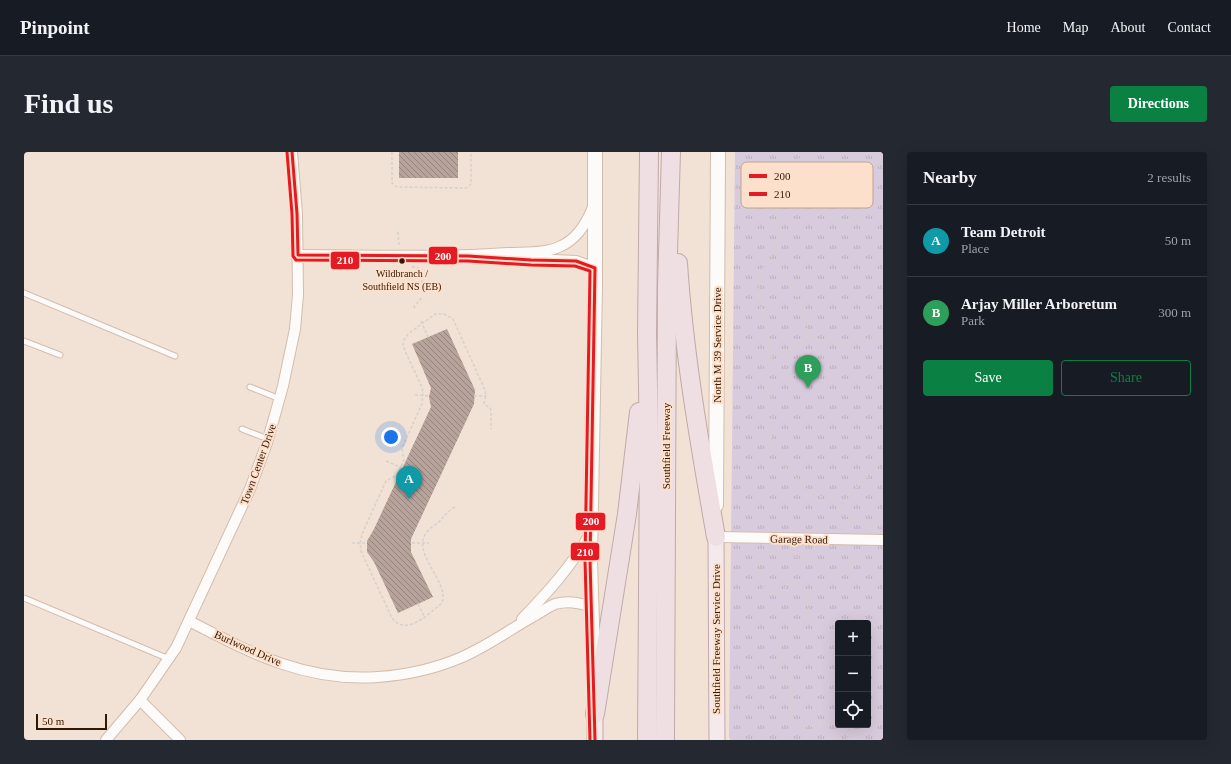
<!DOCTYPE html>
<meta charset="utf-8">
<style>
:root{--surface:#171b24;--page:#242831;--text:#f1f3f6;--muted:#9ea1a6;--line:#363941;--accent:#0b8043}
body{margin:0;font-family:"Times New Roman",serif;background:var(--page);color:var(--text)}
.controls{position:absolute;right:12px;bottom:12px;display:grid;overflow:hidden;border-radius:4px;box-shadow:0 4px 16px #0002}
.controls button{width:36px;height:36px;display:grid;place-items:center;padding:0;border:0;border-bottom:1px solid var(--line);background:var(--surface);color:var(--text);font:20px sans-serif}
.scale{position:absolute;left:12px;bottom:10px;width:71px;box-sizing:border-box;padding-left:4px;border:2px solid #331803;border-top:0;font-size:11px;line-height:14px;white-space:nowrap;color:#331803;-webkit-text-stroke:3px #fde0cb;paint-order:stroke}
.you{position:absolute;left:367px;top:285px;width:14px;height:14px;margin:-10px;border:3px solid #fff;border-radius:50%;background:#1a73e8;box-shadow:0 0 0 6px #1a73e833}
.badge{display:grid;place-items:center;width:26px;height:26px;border-radius:50%;background:var(--accent);color:#fff;font-size:13px;font-weight:700}
.pin{position:absolute;translate:-50% -33px;filter:drop-shadow(0 1px 2px #0008)}
.pin::after{content:'';position:absolute;top:21px;width:14px;height:12px;background:inherit;clip-path:polygon(0 0,100% 0,50% 100%)}
.list{margin:0;padding:0;list-style:none}
h2{display:flex;justify-content:space-between;align-items:center;height:52px;margin:0;padding:0 16px;font-size:17px}
h2 small{font-size:13px;font-weight:400;color:var(--muted)}
.list li{display:grid;grid-template-columns:26px 1fr auto;gap:12px;align-items:center;box-sizing:border-box;height:72px;padding:0 16px;border-top:1px solid var(--line)}
.list b{display:block;font-size:15px;white-space:nowrap}
.list p{margin:0;font-size:13px;white-space:nowrap;color:var(--muted)}
.list em{font-size:13px;font-style:normal;color:var(--muted)}
.actions{display:flex;gap:8px;padding:12px 16px}
.actions a{flex:1;padding:9px 0;border:1px solid var(--accent);border-radius:4px;text-align:center;font-size:14px;color:var(--accent)}
.actions .main{background:var(--accent);color:#fff}
.icon{flex:none;width:22px;height:22px;fill:none;stroke:currentColor;stroke-width:2;stroke-linecap:round;stroke-linejoin:round}
.map{position:relative;flex:none;width:859px;height:588px;overflow:hidden;border-radius:4px}
header{display:flex;align-items:center;gap:24px;box-sizing:border-box;height:56px;padding:0 20px;background:var(--surface);border-bottom:1px solid var(--line)}
header strong{font-size:19px}
nav{display:flex;gap:22px;margin-inline-start:auto;font-size:14px}
.intro{display:flex;align-items:center;justify-content:space-between;box-sizing:border-box;height:96px;padding:0 24px}
h1{margin:0;font-size:28px}
.button{padding:10px 18px;border-radius:4px;background:var(--accent);color:#fff;font-size:14px;font-weight:700}
main{display:flex;gap:24px;padding:0 24px}
aside{flex:1;background:var(--surface);border-radius:4px;box-shadow:0 4px 16px #0002}
.map>svg:first-child{display:block}
.park{fill:url(#park-tufts);fill-rule:evenodd}
.building{fill:url(#building-back-hatch)}
.lines{fill:none;stroke-linecap:round;stroke-linejoin:round}
.service-casing{stroke:#d2bdad;stroke-width:7}
.minor-casing{stroke:#d2bdad;stroke-width:12}
.secondary-casing{stroke:#d2bdad;stroke-width:16}
.primary-casing{stroke:#c0a9a8;stroke-width:17}
.motorway-casing{stroke:#c0a9a8;stroke-width:20}
.path{stroke:#d5d0cc;stroke-width:1.5;stroke-dasharray:3 2;stroke-linecap:butt}
.service{stroke:#fdfbf9;stroke-width:5}
.minor{stroke:#fdfbf9;stroke-width:10}
.secondary{stroke:#fdfbf9;stroke-width:14}
.primary{stroke:#f5eaeb;stroke-width:15}
.motorway{stroke:#efdee2;stroke-width:18}
.bus-1-casing{stroke:#fde0cb;stroke-width:6}
.bus-2-casing{stroke:#fde0cb;stroke-width:6}
.bus-1{stroke:#e51a23;stroke-width:3}
.bus-2{stroke:#e51a23;stroke-width:3}
.bus-dot{fill:#331803;stroke:#fde0cb;stroke-width:1.5}
.labels{text-anchor:middle;stroke-width:4;stroke-linejoin:round;paint-order:stroke}
.bus-label{font-size:10px;fill:#331803;stroke:#fde0cb}
.street-label{font-size:11px;fill:#331803;stroke:#fde0cb}
.key{fill:#fde0cb;stroke:#c0a48f;stroke-width:1}
.key-label{font-size:11px;fill:#331803}
.line-badge{stroke:#fde0cb;stroke-width:1.5}
.badge-label{font-size:11px;text-anchor:middle;font-weight:bold;fill:#fff}
</style>
<header>
<strong>Pinpoint</strong>
<nav><a>Home</a><a>Map</a><a>About</a><a>Contact</a></nav>
</header>
<div class="intro"><h1>Find us</h1><a class="button">Directions</a></div>
<main>
<div class="map">
<svg width="859" height="588" viewBox="0 0 859 588">
<defs>
<pattern id="park-tufts" width="24" height="20" patternUnits="userSpaceOnUse"><rect width="24" height="20" fill="#d8cbdd"/><path d="M3 7l-1-3M5 7V3M7 7l1-3M15 17l-1-3M17 17v-4M19 17l1-3" fill="none" stroke="#baaebc"/></pattern>
<pattern id="building-back-hatch" width="6" height="6" patternUnits="userSpaceOnUse"><rect width="6" height="6" fill="#b7a39b"/><path d="M-1 5l2 2M0 0l6 6M5-1l2 2" fill="none" stroke="#95847c"/></pattern>
</defs>
<rect width="100%" height="100%" fill="#f2e2d6"/>
<!-- park -->
<path class="park" d="M 711,0 L 859,0 L 859,588 L 707,588 L 705,586 ZM 814,471 L 844,471 L 844,573 L 814,573 Z"/>
<!-- building -->
<g class="building">
<rect x="375" y="0" width="59" height="26"/>
<polygon points="423,177 451,238 450,252 387,387 387,400 409,445 374,461 350,410 343,400 343,389 350,377 407,255 405,245 407,236 388,192"/>
</g>
<g class="lines">
<!-- service casing -->
<g class="service-casing">
<g id="service">
<polyline points="0,141 151,204"/>
<polyline points="0,189 36,203"/>
<polyline points="226,235 256,247"/>
<polyline points="218,277 244,287"/>
<polyline points="0,446 145,507"/>
</g>
</g>
<!-- minor casing -->
<g class="minor-casing">
<g id="minor">
<path d="M 274,103 C 344,103 414,106 484,101 C 501,100 522,102 537,94 C 553,87 563,70 569,55"/>
<polyline points="484,106 552,109 571,116"/>
<polyline points="692,385 859,388"/>
<path d="M 498,467 C 525,439 546,416 566,382"/>
<path d="M 165,469 C 227,501 281,530 354,525 C 382,523 410,517 436,506 C 462,495 485,478 510,464 C 517,460 524,455 531,452 C 542,449 556,450 566,455"/>
<polyline points="116,548 156,588"/>
<polyline points="82,588 116,548 152,496 226,337 243,291 259,234 271,177 274,143 273,62 268,0"/>
</g>
</g>
<!-- secondary casing -->
<g class="secondary-casing">
<g id="secondary">
<polyline points="692,353 694,0"/>
<polyline points="570,535 566,408 571,134 571,0"/>
</g>
</g>
<!-- primary casing -->
<g class="primary-casing">
<g id="primary">
<polyline points="692,385 693,588"/>
<polyline points="571,588 571,562"/>
</g>
</g>
<!-- motorway casing -->
<g class="motorway-casing">
<g id="motorway">
<path d="M 654,111 C 660,203 676,294 692,385"/>
<polyline points="571,562 603,362 615,260"/>
<polyline points="623,588 625,292 623,181 625,0"/>
<polyline points="641,588 643,135 647,0"/>
</g>
</g>
<!-- path -->
<g class="path">
<polyline points="368,0 368,31 373,35 440,36 442,36 447,32 447,0"/>
<path d="M 785,0 C 772,7 746,33 747,49 C 747,59 756,65 755,78 C 754,84 753,93 750,98 C 745,109 737,116 736,128 C 732,157 747,179 746,206 C 729,224 741,229 746,247 C 752,267 740,285 753,304 C 760,316 773,328 784,337 C 801,350 825,354 830,378"/>
<polyline points="806,0 817,5 838,34 859,49"/>
<path d="M 756,29 C 760,28 764,28 768,29 C 788,36 808,86 836,66 C 837,58 836,51 835,44 C 835,29 850,16 859,6"/>
<polyline points="374,80 375,94"/>
<polyline points="750,98 777,151 783,177 790,187"/>
<polyline points="388,115 393,115 398,120 398,134"/>
<polyline points="391,156 390,155 398,145"/>
<polyline points="397,169 404,185"/>
<polyline points="746,206 782,189 790,187 818,191 838,188 859,183"/>
<polyline points="391,243 406,244"/>
<polyline points="450,244 462,244"/>
<polyline points="362,309 378,316"/>
<path d="M 431,355 C 424,359 420,364 415,370 C 411,373 406,376 403,380 C 386,401 426,430 418,451 C 406,461 380,487 367,464 L 337,399 L 336,391 L 338,382 L 362,329 L 373,323 L 380,308 L 378,296 L 398,252 L 399,242 L 398,235 L 381,199 L 379,193 L 380,188 L 384,182 L 411,162 L 420,162 L 429,167 L 461,238 L 462,243 L 460,252 L 466,256 L 467,258 L 467,277"/>
<polyline points="816,356 824,344 859,308"/>
<polyline points="826,366 859,375"/>
<polyline points="328,391 343,391"/>
<polyline points="388,391 405,391"/>
<polyline points="394,452 400,464"/>
<path d="M 814,571 C 799,570 769,585 767,559 C 766,551 770,545 768,537 C 767,530 759,526 757,519 C 755,512 755,504 755,497 C 767,481 787,469 785,446 C 784,437 776,427 766,431 C 763,433 761,437 757,439 C 748,445 739,438 736,429 C 719,377 790,411 810,420 C 828,421 828,413 830,398"/>
<polyline points="818,573 821,574 824,581 823,588"/>
</g>
<!-- service -->
<use href="#service" class="service"/>
<!-- minor -->
<use href="#minor" class="minor"/>
<!-- secondary -->
<use href="#secondary" class="secondary"/>
<!-- primary -->
<use href="#primary" class="primary"/>
<!-- motorway -->
<use href="#motorway" class="motorway"/>
<!-- bus-1 casing -->
<g class="bus-1-casing">
<polyline id="bus-1" points="268,0 273,62 274,103 444,104 507,108 552,109 571,116 566,408 571,588"/>
</g>
<!-- bus-2 casing -->
<g class="bus-2-casing">
<polyline id="bus-2" points="263,0 268,62 269,104 272,108 444,109 507,113 551,114 566,119 561,408 566,588"/>
</g>
<!-- bus-1 -->
<use href="#bus-1" class="bus-1"/>
<!-- bus-2 -->
<use href="#bus-2" class="bus-2"/>
</g>
<!-- markers -->
<circle class="bus-dot" cx="378" cy="109" r="3.5"/>
<g class="labels">
<!-- bus labels -->
<g class="bus-label">
<text x="378" y="125">Wildbranch /<tspan x="378" dy="13">Southfield NS (EB)</tspan></text>
</g>
<!-- street labels -->
<g class="street-label">
<text transform="translate(693 193) rotate(-90)" y="4">North M 39 Service Drive</text>
<text transform="translate(642 294) rotate(-90)" y="4">Southfield Freeway</text>
<text transform="translate(234 312) rotate(-70)" y="4">Town Center Drive</text>
<text transform="translate(775 387) rotate(1)" y="4">Garage Road</text>
<text transform="translate(692 487) rotate(-90)" y="4">Southfield Freeway Service Drive</text>
<text transform="translate(224 496) rotate(24)" y="4">Burlwood Drive</text>
</g>
</g>
<!-- legend -->
<rect x="717" y="10" width="132" height="46" rx="6" class="key"/>
<rect x="725" y="22" width="18" height="4" fill="#e51a23"/>
<rect x="725" y="40" width="18" height="4" fill="#e51a23"/>
<g class="key-label">
<text x="750" y="28">200</text>
<text x="750" y="46">210</text>
</g>
<g class="line-badge">
<rect x="404" y="94" width="30" height="19" rx="4" fill="#e51a23"/>
<rect x="306" y="99" width="30" height="19" rx="4" fill="#e51a23"/>
<rect x="551" y="360" width="31" height="19" rx="4" fill="#e51a23"/>
<rect x="546" y="390" width="30" height="19" rx="4" fill="#e51a23"/>
</g>
<g class="badge-label">
<text x="419" y="108">200</text>
<text x="321" y="112">210</text>
<text x="567" y="373">200</text>
<text x="561" y="404">210</text>
</g>
</svg>
<div class="controls">
<button>+</button>
<button>−</button>
<button><svg class="icon" aria-label="locate" viewBox="0 0 24 24"><circle cx="12" cy="12" r="6"/><path d="M12 2v4M12 18v4M2 12h4M18 12h4"/></svg></button>
</div>
<div class="scale">50 m</div>
<div class="you"></div>
<div class="pin badge" style="left:385px;top:347px;background:#0f9aa8">A</div>
<div class="pin badge" style="left:784px;top:236px;background:#2e9e5b">B</div>
</div>
<aside>
<h2>Nearby<small>2 results</small></h2>
<ul class="list">
<li><span class="badge" style="background:#0f9aa8">A</span><div><b>Team Detroit</b><p>Place</p></div><em>50 m</em></li>
<li><span class="badge" style="background:#2e9e5b">B</span><div><b>Arjay Miller Arboretum</b><p>Park</p></div><em>300 m</em></li>
</ul>
<div class="actions"><a class="main">Save</a><a>Share</a></div>
</aside>
</main>
